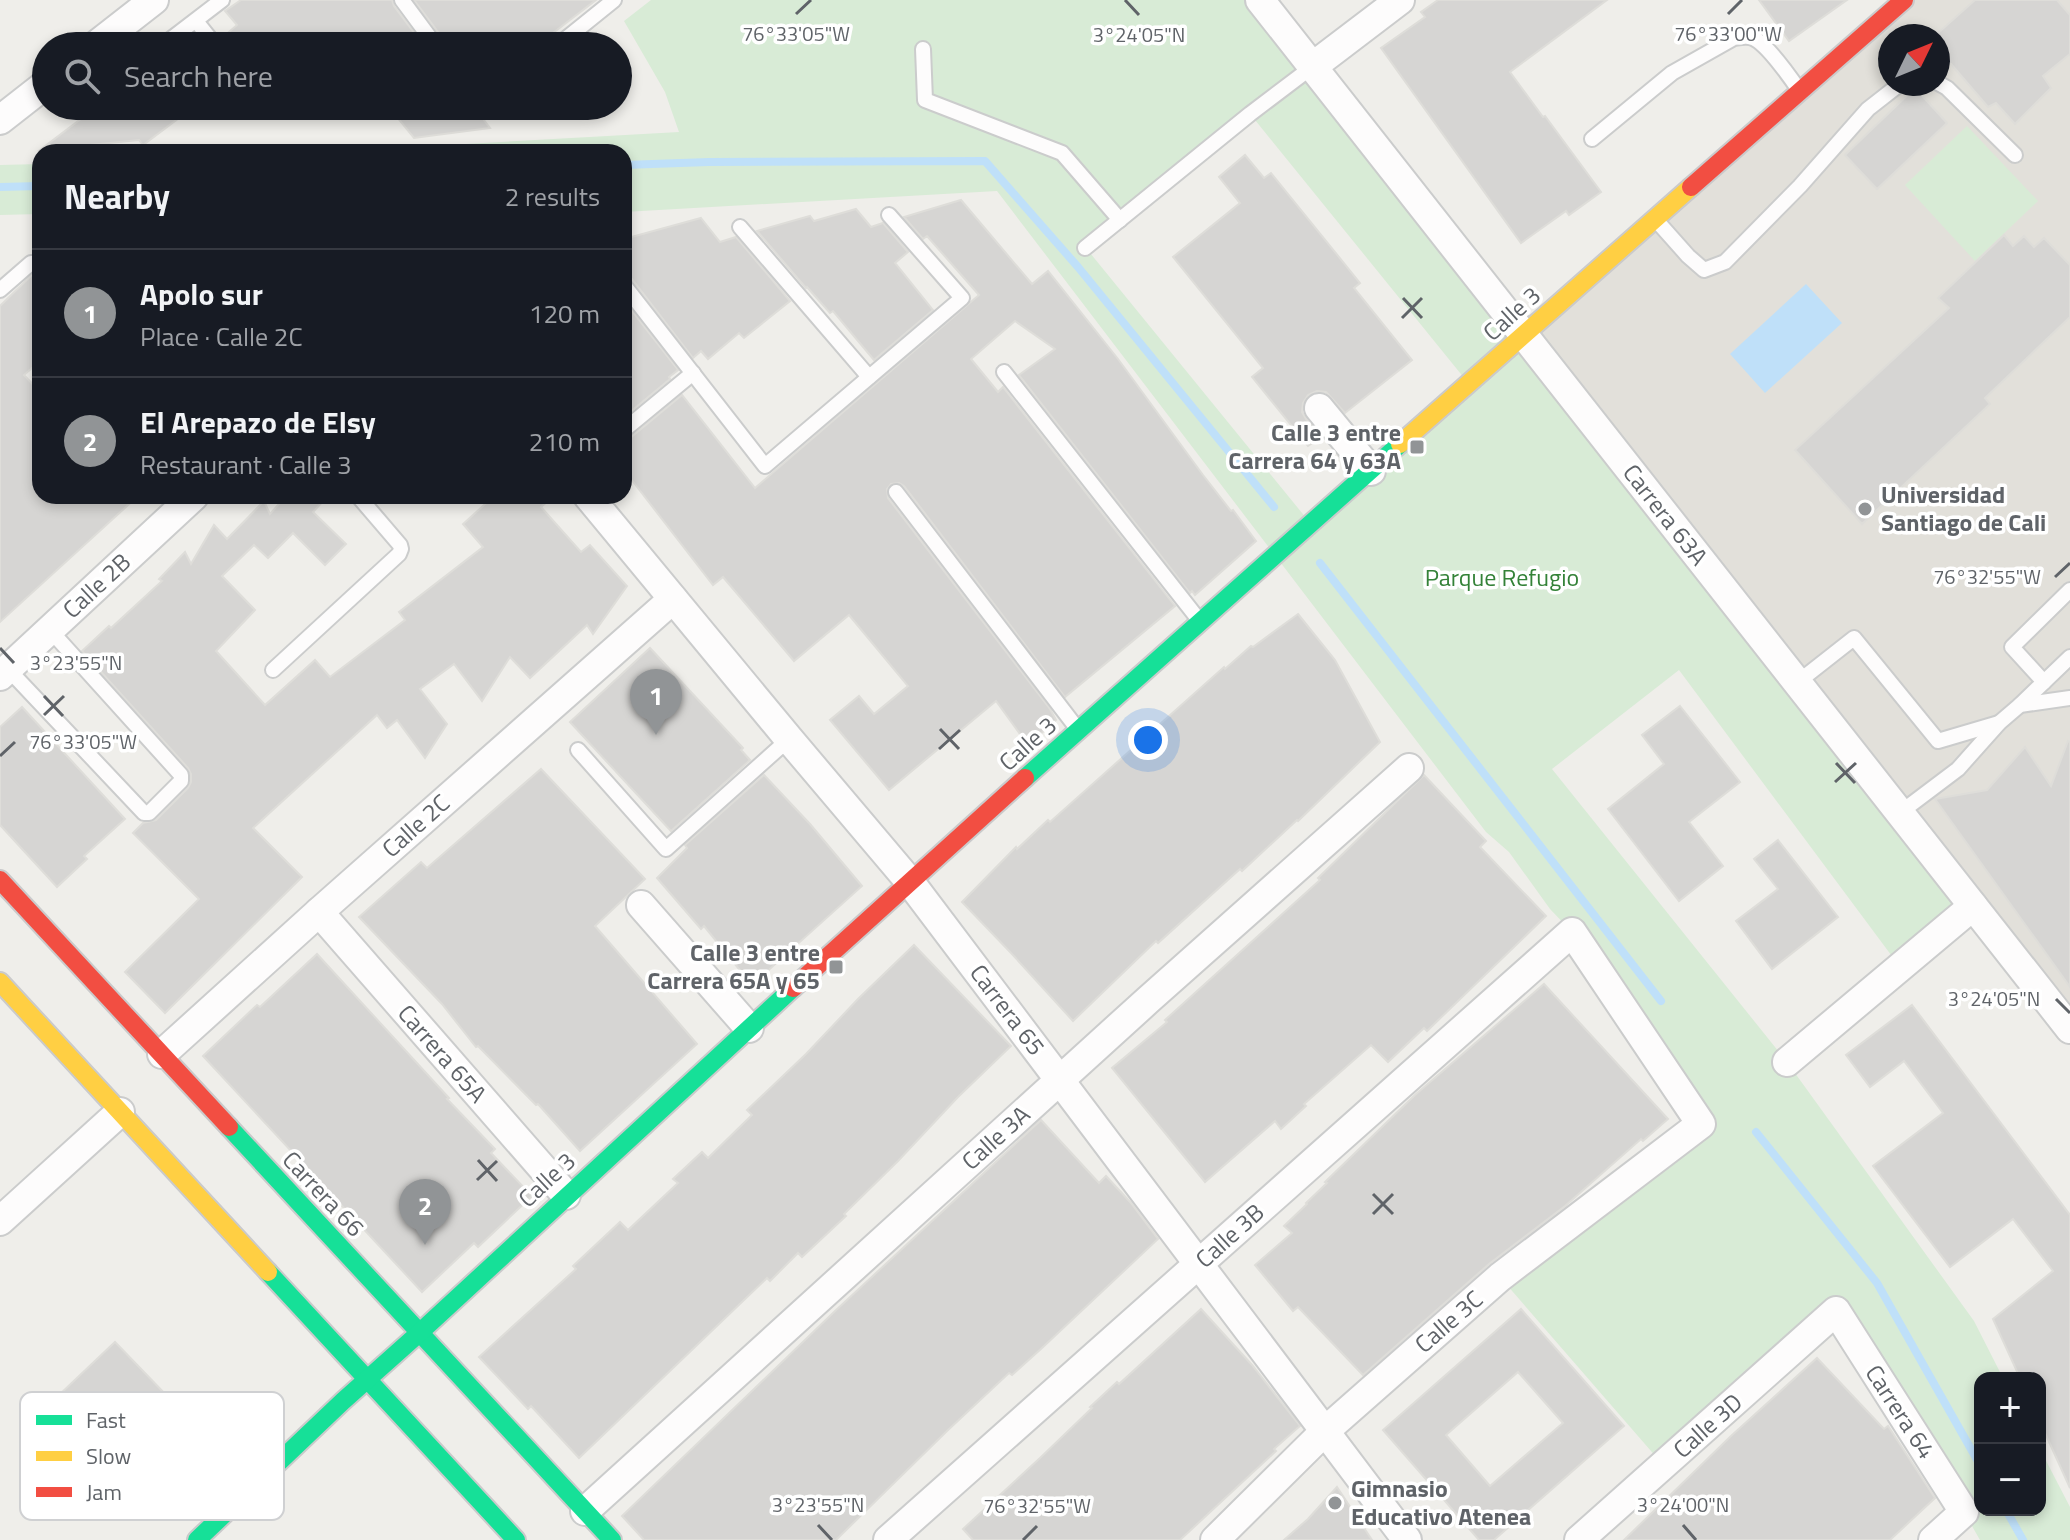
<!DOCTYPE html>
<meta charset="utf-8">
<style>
:root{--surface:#171b24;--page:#20242c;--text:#f1f3f6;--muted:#9ea1a6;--line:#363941;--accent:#919496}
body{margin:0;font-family:"Titillium Web",sans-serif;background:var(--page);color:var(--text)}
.controls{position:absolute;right:24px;bottom:24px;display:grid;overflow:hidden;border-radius:16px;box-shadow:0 4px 12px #0003}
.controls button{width:72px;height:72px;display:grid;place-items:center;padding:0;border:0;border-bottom:2px solid var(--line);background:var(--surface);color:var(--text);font:40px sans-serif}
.compass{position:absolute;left:1878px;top:24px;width:72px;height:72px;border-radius:50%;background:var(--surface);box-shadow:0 4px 12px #0003;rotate:47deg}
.you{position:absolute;left:1148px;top:740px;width:28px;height:28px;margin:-20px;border:6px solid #fff;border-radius:50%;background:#1a73e8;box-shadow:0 0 0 12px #1a73e833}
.badge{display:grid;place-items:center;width:52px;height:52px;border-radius:50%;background:var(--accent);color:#fff;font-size:26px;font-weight:700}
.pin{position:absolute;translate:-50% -66px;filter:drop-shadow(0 2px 4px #0008)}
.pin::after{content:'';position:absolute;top:42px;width:28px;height:24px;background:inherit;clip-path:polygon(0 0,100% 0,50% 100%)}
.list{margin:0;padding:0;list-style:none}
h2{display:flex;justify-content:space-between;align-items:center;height:104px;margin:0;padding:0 32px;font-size:34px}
h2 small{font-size:26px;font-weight:400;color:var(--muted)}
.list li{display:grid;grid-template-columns:52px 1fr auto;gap:24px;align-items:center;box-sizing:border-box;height:128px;padding:0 32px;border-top:2px solid var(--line)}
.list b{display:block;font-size:30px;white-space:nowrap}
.list p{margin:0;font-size:26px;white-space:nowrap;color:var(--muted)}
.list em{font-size:26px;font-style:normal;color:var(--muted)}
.icon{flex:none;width:44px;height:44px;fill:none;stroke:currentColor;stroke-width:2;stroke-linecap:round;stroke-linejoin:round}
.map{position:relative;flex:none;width:2070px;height:1540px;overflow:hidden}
.search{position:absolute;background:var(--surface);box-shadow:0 4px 12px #0003;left:32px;top:32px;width:600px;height:88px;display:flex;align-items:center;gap:20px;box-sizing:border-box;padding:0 28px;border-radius:44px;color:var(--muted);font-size:30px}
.panel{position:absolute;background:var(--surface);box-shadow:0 4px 12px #0003;left:32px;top:144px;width:600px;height:360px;border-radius:24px}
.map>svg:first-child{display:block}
.education{fill:#e2e0da;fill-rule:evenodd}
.green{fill:#d8ebd6;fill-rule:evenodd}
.water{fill:#bfe0f9}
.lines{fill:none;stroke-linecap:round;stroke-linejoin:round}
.stream{stroke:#bfe0f9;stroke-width:8}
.building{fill:#d6d5d3;stroke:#deddd9;stroke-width:2;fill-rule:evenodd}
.lane-casing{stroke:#cbcccc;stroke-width:18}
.street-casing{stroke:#cbcccc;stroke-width:32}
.fast-casing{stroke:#cacacb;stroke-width:22}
.slow-casing{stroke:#cacacb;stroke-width:22}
.jam-casing{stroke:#cacacb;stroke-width:22}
.lane{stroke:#fdfcfc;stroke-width:14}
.street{stroke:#fdfcfc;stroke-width:28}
.fast{stroke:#16e098;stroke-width:18}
.slow{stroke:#ffcf43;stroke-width:18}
.jam{stroke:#f24e42;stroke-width:18}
.ticks{fill:none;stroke:#5f6368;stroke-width:3}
.poi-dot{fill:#919496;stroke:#fff;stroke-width:3}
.labels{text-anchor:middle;stroke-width:7;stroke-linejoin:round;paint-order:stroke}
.street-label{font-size:24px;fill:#5f6368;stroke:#fff}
.poi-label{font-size:24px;font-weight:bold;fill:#5f6368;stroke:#fff;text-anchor:end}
.park-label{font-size:24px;fill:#348238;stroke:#fff}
.key{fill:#fff;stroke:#cfd0d2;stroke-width:2}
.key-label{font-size:22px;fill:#5f6368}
.ticks-label{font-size:20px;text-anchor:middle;fill:#5f6368;stroke:#fff;stroke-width:7;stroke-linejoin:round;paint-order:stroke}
</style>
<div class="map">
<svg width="2070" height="1540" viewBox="0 0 2070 1540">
<rect width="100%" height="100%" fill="#efeeea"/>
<!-- education -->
<path class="education" d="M 1904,0 L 2070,0 L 2070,1029 L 1523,336 ZM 1890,36 L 1938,36 L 1938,84 L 1890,84 Z"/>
<!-- green -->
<g class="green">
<path d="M 651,0 L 1260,0 L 1973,906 L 1900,967 L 1679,670 L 1552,769 L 1787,1062 L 1974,1321 L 2003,1378 L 1980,1378 L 1980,1510 L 2040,1510 L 2040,1449 L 2070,1507 L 2070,1540 L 1980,1540 L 1964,1512 L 1836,1312 L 1664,1466 L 1500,1277 L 1700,1124 L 1572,932 L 1550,909 L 1509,852 L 1486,832 L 997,191 L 624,212 L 624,152 L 322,152 L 679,132 L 665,92 L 624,21 ZM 1251,115 L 1469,384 L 1311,524 L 1086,248 Z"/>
<polygon points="1967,126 2038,201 1975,261 1905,185"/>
<polygon points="40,164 40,214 0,215 0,165"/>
</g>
<!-- water -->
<polygon class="water" points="1806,284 1842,323 1765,393 1730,354"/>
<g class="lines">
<!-- stream -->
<g class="stream">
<polyline points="624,165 709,162 985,161 1078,267 1274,507"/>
<polyline points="0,187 40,186"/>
<polyline points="1320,563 1661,1001"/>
<polyline points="1756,1132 1877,1283 1980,1465"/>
<polyline points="2006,1510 2023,1540"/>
</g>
</g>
<!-- building -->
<g class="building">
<polygon points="241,0 392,0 394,6 424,46 226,46 222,38 237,25 225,11"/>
<polygon points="414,0 596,0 536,46 446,46 444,40"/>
<polygon points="1438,0 1607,0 1510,72 1543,117 1545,116 1601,192 1569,215 1566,211 1521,243 1381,48 1425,17 1421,12"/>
<polygon points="1759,0 1847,0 1789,41"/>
<polygon points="1975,0 2057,0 2070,15 2070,54 2043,76 2051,88 2015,124 1996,103 1988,107 1951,64 1938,62 1938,33"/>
<polygon points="1915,88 1947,123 1877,189 1845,155"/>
<polygon points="98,106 195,106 143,145 139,140 40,150"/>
<polygon points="388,106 473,106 490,128 414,138"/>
<polygon points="1245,155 1264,178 1271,173 1360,283 1354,288 1412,360 1345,413 1326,392 1317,391 1308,395 1303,403 1302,412 1306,419 1321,437 1308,446 1252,377 1263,368 1173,257 1240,203 1219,177"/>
<polygon points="961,200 1032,284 1048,271 1118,359 1203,475 1231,511 1233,510 1256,541 1195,595 1192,591 1190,593 1019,375 1055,349 1015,321 971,359 998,392 1003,387 1175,606 1065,697 904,486 899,483 891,484 887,489 888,498 1050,709 1056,720 1028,745 996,701 889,790 830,720 859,696 874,714 908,686 849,615 794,661 723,577 713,585 624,470 624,440 630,438 682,395 755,488 979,295 927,236 923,239 904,217"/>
<polygon points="856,209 871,227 883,223 908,252 895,263 933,310 874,360 833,311 830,313 807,287 806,288 757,231 810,216 814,221"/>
<polygon points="701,218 720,242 736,237 790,301 744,338 739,333 708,359 701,351 693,358 632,279 624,275 624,239"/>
<polygon points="2004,235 2013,246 2024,236 2034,247 2044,238 2070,265 2070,317 1985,398 1990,404 1862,524 1795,450 1949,308 1938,298"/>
<polygon points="40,267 40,361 24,375 40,392 40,496 138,496 0,622 0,306"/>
<polygon points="624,301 678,370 669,377 670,379 624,417"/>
<polygon points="286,496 328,496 313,512 346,544 325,565 293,533 268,558 254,545 222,576 255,610 216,651 265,705 315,660 330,677 405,620 399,612 483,547 463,524 494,496 554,496 541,507 581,552 590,545 627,586 593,634 587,625 530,678 510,657 482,701 454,664 420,689 447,724 425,758 397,720 387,728 377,715 253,828 302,877 165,1013 125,972 199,899 133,833 143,823 156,820 188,788 191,782 191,774 188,768 82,651 109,626 111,628 162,581 159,579 185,552 191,564 214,525 227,539 264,501 270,514"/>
<polygon points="1298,614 1335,660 1380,742 1298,821 1297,820 1242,871 1240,869 1158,943 1156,941 1073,1021 1012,954 962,902 1016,847 1017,849 1048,820 1050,822 1224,667 1225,669 1251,646 1253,647"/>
<polygon points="650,648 743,748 741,750 750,760 671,831 570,722"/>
<polygon points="1680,706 1740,782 1689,822 1723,866 1679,901 1608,809 1664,764 1642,735"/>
<polygon points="22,707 125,819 84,856 87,859 57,887 0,825 0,727"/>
<polygon points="2068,741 2070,742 2070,987 1935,799 1987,790 2025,747 2051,786"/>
<polygon points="541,769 645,879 595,926 697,1044 580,1151 538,1104 536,1105 478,1046 476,1047 442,1004 359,917 421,862 427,868"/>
<polygon points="764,775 810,824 862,886 752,985 704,926 701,929 657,878 687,848 685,845"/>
<polygon points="1424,775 1486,841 1480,847 1546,916 1427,1031 1424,1028 1388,1062 1371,1045 1304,1104 1306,1106 1281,1129 1275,1121 1205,1182 1112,1068 1167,1022 1165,1020 1320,880 1318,878"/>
<polygon points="1778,840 1838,917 1772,969 1736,921 1778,889 1754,859"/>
<polygon points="914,945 1011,1046 958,1097 898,1161 844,1214 846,1216 802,1257 798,1253 770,1281 767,1278 579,1458 531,1406 528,1409 479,1357 576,1269 573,1266 620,1222 628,1230 678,1183 673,1179 702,1152 708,1158 752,1115 747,1110 806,1054 858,999"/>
<polygon points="317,954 449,1098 447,1099 495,1149 491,1153 532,1196 478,1247 474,1243 422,1292 203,1056 257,1005 260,1007"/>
<polygon points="1544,984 1668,1119 1643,1141 1641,1139 1565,1206 1489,1264 1363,1375 1298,1307 1293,1311 1255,1265 1292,1233 1284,1226 1307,1204 1306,1203 1327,1183 1325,1182 1415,1095"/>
<polygon points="1912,1005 2070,1215 2070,1488 2040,1422 2040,1378 2020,1378 1993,1319 2053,1271 2013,1219 1950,1267 1873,1166 1943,1113 1904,1061 1870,1087 1846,1055"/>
<polygon points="1041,1120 1099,1183 1106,1176 1131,1203 1158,1239 1042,1348 1012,1375 1009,1373 947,1431 836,1540 644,1540 622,1516 834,1312"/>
<polygon points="1201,1309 1252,1365 1300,1426 1274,1449 1276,1451 1180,1540 973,1540 963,1529 1040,1458 1092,1408 1090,1407 1117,1382 1119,1384"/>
<path d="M 1521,1309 L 1624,1426 L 1494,1540 L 1479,1540 L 1383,1430 ZM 1518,1372 L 1563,1423 L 1490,1486 L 1446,1435 Z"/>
<polygon points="115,1342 223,1454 166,1509 58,1396"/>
<polygon points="1817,1358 1884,1429 1888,1426 1935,1498 1890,1540 1624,1540 1731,1436"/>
<polygon points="1337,1487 1372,1540 1284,1540 1308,1519"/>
</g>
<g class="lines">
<!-- lane casing -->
<g class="lane-casing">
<g id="lane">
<polyline points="402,0 436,46"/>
<polyline points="196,21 216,46"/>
<polyline points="162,46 222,0"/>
<polyline points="557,46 614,0"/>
<polyline points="923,49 925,100 1062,153 1120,220"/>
<polyline points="1938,83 1947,88 2015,155"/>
<path d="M 1592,139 L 1672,73 L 1734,38 C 1741,37 1749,35 1755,39 C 1768,46 1790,77 1799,90"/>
<polyline points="1656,220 1688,256 1704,270 1725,262 1800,186 1868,109 1900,84"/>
<polyline points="740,227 869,377"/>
<polyline points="1085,248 1250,114 1312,67"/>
<polyline points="624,285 765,466 962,298 889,215"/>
<polyline points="0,290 31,263"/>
<polyline points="1004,372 1199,620"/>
<polyline points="624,430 693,373"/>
<polyline points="896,492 1076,727"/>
<polyline points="8,669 144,813 149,813 181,781 181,775 50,630"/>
<polyline points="273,670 399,554 401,549 400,545 358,496"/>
<polyline points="1798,682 1854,638 1938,741 1999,723"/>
<polyline points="2044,682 2012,647 2070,590"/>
<polyline points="2020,705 2070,657"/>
<polyline points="578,750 666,849 789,739"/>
<polyline points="1901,812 1958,769 1999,723 2020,705 2070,698"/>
</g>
</g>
<!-- street casing -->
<g class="street-casing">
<g id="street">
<polyline points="1260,0 2070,1029"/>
<polyline points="95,46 154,0"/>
<polyline points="1312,67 1400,0"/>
<polyline points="0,120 46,84"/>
<polyline points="1319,408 1371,471"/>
<polyline points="588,496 789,739 910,882 1407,1540"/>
<polyline points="0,676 194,496"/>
<polyline points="641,905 749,1028"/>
<polyline points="319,912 566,1195"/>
<polyline points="162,1054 319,912 673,599"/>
<polyline points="1787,1062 1973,906"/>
<polyline points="0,1221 120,1112"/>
<polyline points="585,1511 1148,1000 1409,768"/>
<polyline points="888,1540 1572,932 1701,1124 1500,1277 1325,1431 1215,1540"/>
<polyline points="1579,1540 1836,1311 1964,1512 1933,1540"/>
</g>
</g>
<!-- fast casing -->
<g class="fast-casing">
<g id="fast">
<polyline points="1025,778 1400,444"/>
<polyline points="229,1127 612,1540"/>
<polyline points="268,1272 516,1540"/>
<polyline points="197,1540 343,1401 417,1335 793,988"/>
</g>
</g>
<!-- slow casing -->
<g class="slow-casing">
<g id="slow">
<polyline points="1400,444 1691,187"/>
<polyline points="0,982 268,1272"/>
</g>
</g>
<!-- jam casing -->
<g class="jam-casing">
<g id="jam">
<polyline points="1691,187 1904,0"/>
<polyline points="0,880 229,1127"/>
<polyline points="793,988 1025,778"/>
</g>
</g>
<!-- lane -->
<use href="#lane" class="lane"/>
<!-- street -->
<use href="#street" class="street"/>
<!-- fast -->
<use href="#fast" class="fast"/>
<!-- slow -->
<use href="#slow" class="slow"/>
<!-- jam -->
<use href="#jam" class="jam"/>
</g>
<!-- ticks -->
<path class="ticks" d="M 1125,0 L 1139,15M 796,14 L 811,0M 1728,14 L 1742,0M 1403,298 L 1422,318M 1402,318 L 1422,298M 2055,577 L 2070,563M 0,648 L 14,663M 44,696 L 63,716M 44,715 L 64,696M 940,729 L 959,749M 939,749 L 960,730M 0,756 L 15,742M 1836,763 L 1855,783M 1835,782 L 1856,763M 2056,999 L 2070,1013M 478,1160 L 497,1181M 477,1180 L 497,1161M 1373,1194 L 1393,1214M 1373,1214 L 1393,1194M 818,1525 L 832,1540M 1683,1525 L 1696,1540M 1023,1540 L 1037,1526"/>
<!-- markers -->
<g class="poi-dot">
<rect x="1409" y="439" width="16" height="16" rx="4"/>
<circle cx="1865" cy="509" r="8"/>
<rect x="828" y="959" width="16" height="16" rx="4"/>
<circle cx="1335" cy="1503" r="8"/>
</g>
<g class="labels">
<!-- street labels -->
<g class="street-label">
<text transform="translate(1512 314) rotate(-42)" y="8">Calle 3</text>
<text transform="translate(1665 515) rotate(52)" y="8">Carrera 63A</text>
<text transform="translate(97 586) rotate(-43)" y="8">Calle 2B</text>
<text transform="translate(1028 744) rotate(-42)" y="8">Calle 3</text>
<text transform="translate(416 826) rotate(-42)" y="8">Calle 2C</text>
<text transform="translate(1007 1010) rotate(53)" y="8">Carrera 65</text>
<text transform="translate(442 1054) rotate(49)" y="8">Carrera 65A</text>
<text transform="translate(996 1138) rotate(-42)" y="8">Calle 3A</text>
<text transform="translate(547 1180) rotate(-43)" y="8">Calle 3</text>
<text transform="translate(323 1194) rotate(47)" y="8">Carrera 66</text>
<text transform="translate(1230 1236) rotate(-42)" y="8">Calle 3B</text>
<text transform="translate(1449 1322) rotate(-41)" y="8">Calle 3C</text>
<text transform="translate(1900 1412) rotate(57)" y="8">Carrera 64</text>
<text transform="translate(1708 1426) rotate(-42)" y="8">Calle 3D</text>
</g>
<!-- poi labels -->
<g class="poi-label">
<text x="1401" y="441">Calle 3 entre<tspan x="1401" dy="28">Carrera 64 y 63A</tspan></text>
<text x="1881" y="503" text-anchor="start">Universidad<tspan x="1881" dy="28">Santiago de Cali</tspan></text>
<text x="820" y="961">Calle 3 entre<tspan x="820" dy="28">Carrera 65A y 65</tspan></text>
<text x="1351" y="1497" text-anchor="start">Gimnasio<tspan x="1351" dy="28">Educativo Atenea</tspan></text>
</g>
<!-- park labels -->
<g class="park-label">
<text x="1502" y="586">Parque Refugio</text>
</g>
</g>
<!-- legend -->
<rect x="20" y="1392" width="264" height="128" rx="12" class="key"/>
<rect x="36" y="1415" width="36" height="10" fill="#16e098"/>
<rect x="36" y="1451" width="36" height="10" fill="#ffcf43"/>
<rect x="36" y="1487" width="36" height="10" fill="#f24e42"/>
<g class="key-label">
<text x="86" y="1428">Fast</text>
<text x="86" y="1464">Slow</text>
<text x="86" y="1500">Jam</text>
</g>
<g class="ticks-label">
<text x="1728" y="41">76°33'00"W</text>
<text x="796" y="41">76°33'05"W</text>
<text x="1139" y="42">3°24'05"N</text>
<text x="1987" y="584">76°32'55"W</text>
<text x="76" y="670">3°23'55"N</text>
<text x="83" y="749">76°33'05"W</text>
<text x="1994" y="1006">3°24'05"N</text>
<text x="818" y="1512">3°23'55"N</text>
<text x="1683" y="1512">3°24'00"N</text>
<text x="1037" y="1513">76°32'55"W</text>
</g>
</svg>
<div class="controls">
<button>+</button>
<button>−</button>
</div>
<svg class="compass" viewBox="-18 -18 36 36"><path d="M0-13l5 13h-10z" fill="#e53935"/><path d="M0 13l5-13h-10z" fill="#9ea1a6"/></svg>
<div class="you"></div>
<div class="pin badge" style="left:656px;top:735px">1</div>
<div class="pin badge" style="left:425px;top:1245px">2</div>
<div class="search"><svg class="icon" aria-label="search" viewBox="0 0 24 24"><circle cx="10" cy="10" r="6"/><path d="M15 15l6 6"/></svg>Search here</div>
<section class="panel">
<h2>Nearby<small>2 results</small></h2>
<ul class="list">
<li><span class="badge">1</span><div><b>Apolo sur</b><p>Place · Calle 2C</p></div><em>120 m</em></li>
<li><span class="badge">2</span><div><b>El Arepazo de Elsy</b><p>Restaurant · Calle 3</p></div><em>210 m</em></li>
</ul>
</section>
</div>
